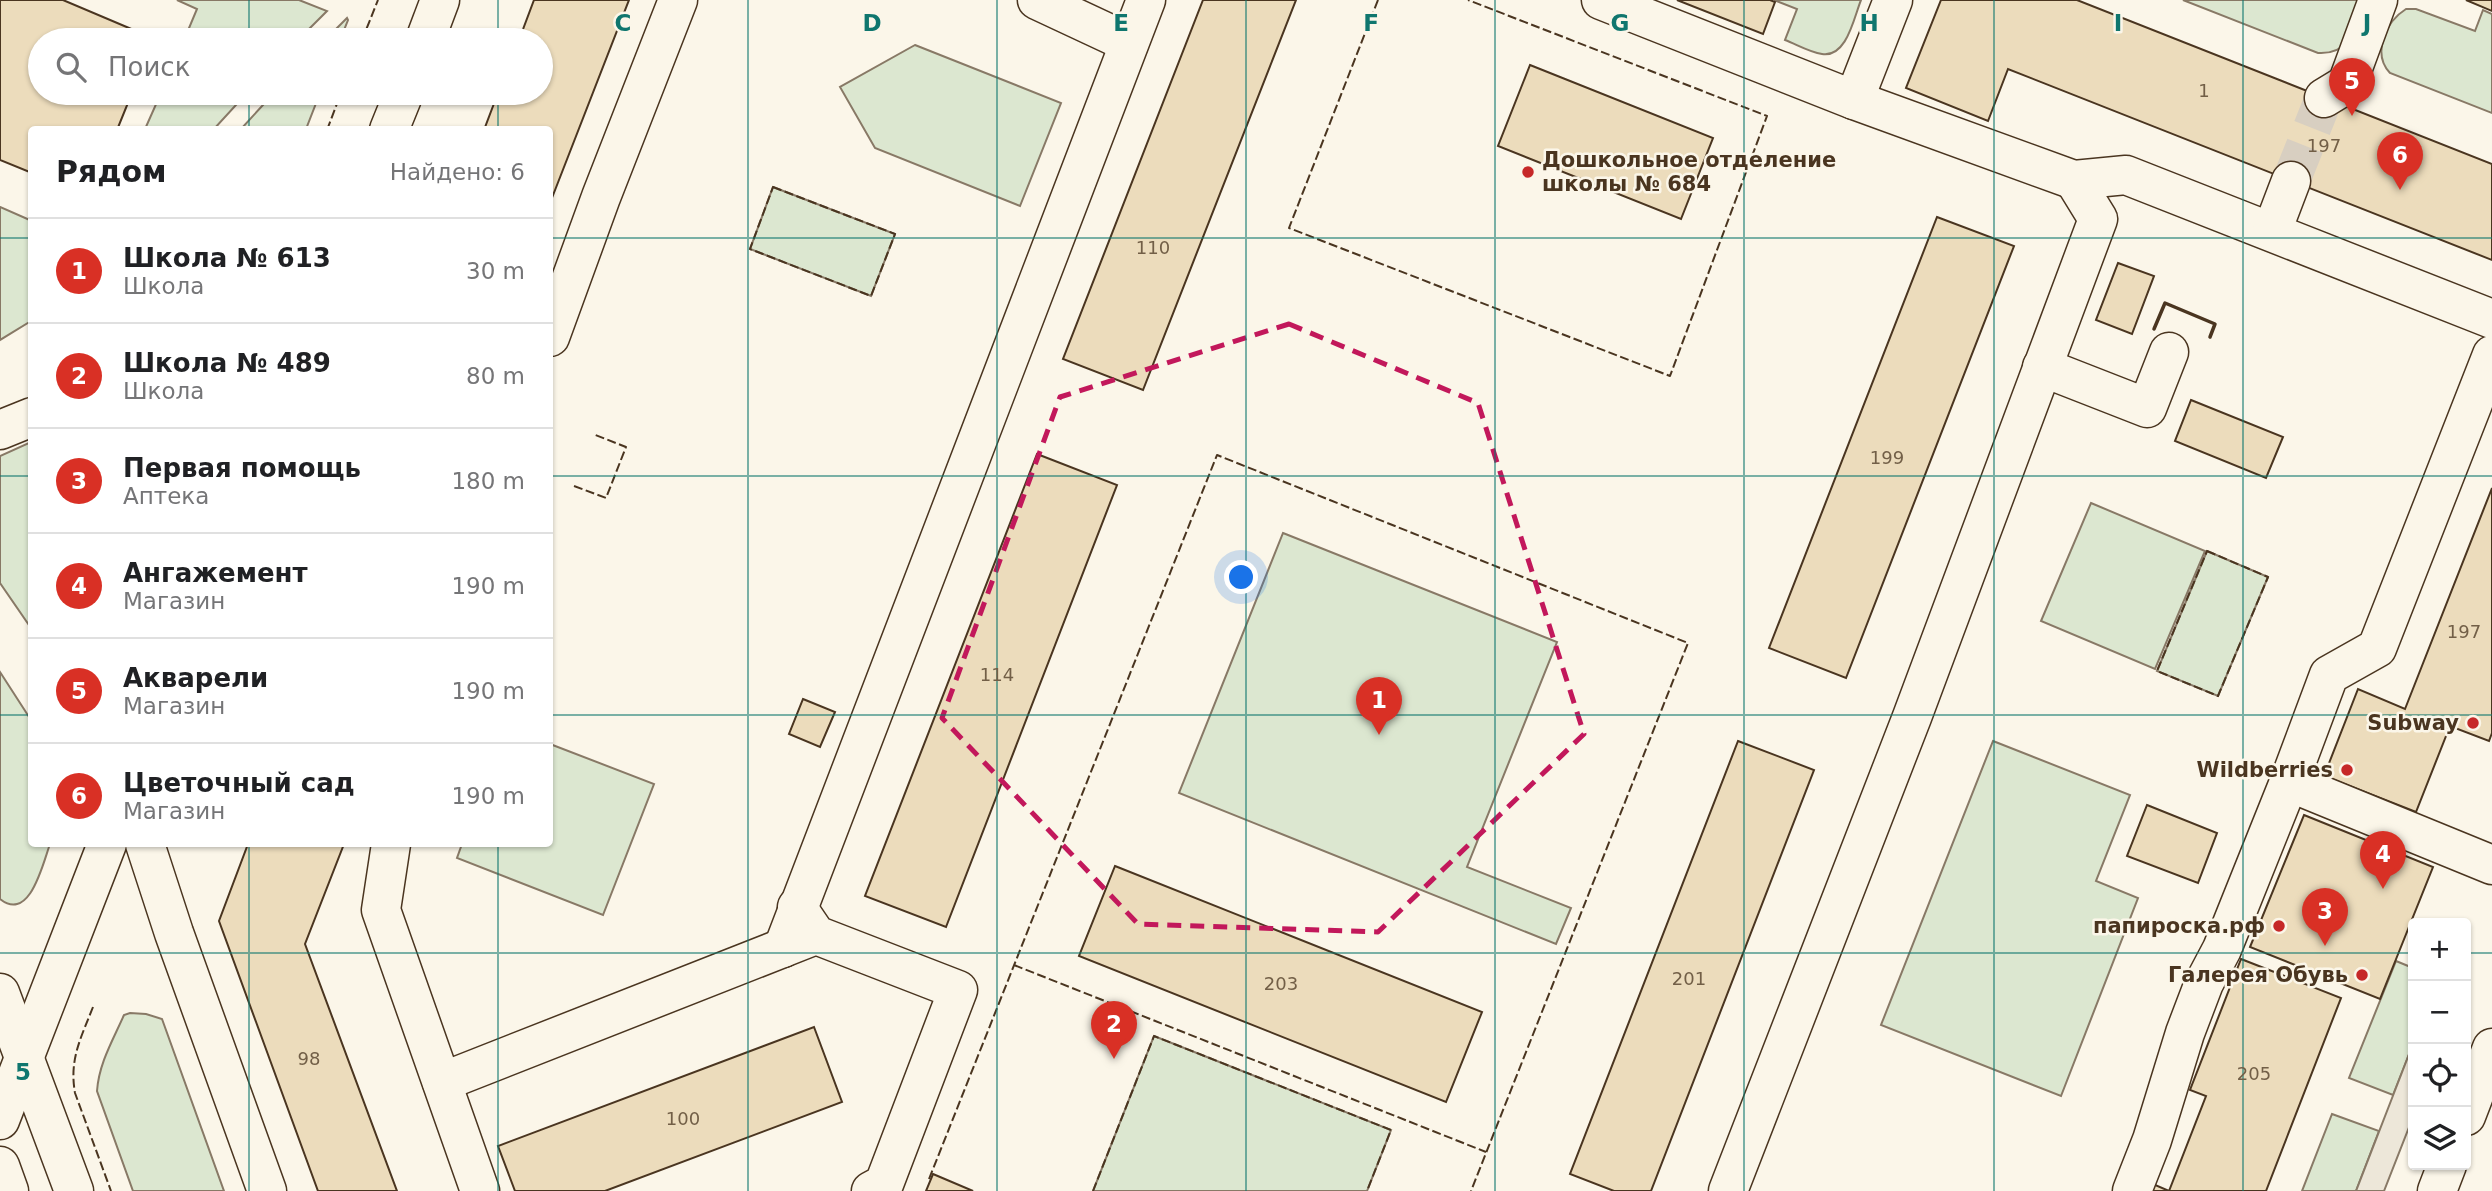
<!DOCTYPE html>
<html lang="ru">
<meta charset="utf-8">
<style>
:root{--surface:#fff;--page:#f2f2f2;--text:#202124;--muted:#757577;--line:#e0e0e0;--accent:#d93025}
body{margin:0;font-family:"DejaVu Sans",sans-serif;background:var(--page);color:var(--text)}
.controls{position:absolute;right:21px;bottom:21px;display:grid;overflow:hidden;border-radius:7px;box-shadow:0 2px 5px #0004}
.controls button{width:63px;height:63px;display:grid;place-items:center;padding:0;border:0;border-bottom:2px solid var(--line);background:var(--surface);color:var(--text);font:35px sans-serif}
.you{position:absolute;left:1242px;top:578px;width:24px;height:24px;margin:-18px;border:5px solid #fff;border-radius:50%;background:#1a73e8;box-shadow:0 0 0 10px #1a73e833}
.badge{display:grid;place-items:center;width:46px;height:46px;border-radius:50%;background:var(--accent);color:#fff;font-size:23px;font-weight:700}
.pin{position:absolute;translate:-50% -58px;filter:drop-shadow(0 2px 4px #0008)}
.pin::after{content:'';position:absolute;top:37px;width:24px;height:21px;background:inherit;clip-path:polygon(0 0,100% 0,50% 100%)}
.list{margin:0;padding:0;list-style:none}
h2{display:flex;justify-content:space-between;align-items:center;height:91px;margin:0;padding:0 28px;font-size:30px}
h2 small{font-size:23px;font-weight:400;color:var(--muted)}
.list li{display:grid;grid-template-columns:46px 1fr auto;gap:21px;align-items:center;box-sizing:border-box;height:105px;padding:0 28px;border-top:2px solid var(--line)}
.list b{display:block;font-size:26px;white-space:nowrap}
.list p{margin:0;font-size:23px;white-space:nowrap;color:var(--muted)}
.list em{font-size:23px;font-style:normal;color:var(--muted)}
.icon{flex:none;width:38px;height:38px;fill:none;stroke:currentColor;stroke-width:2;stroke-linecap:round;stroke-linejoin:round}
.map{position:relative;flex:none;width:2492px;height:1191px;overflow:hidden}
.search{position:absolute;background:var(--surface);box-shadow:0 2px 5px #0004;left:28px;top:28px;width:525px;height:77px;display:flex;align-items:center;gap:18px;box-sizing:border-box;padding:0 24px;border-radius:38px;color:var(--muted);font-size:26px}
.panel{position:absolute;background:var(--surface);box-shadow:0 2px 5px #0004;left:28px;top:126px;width:525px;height:721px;border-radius:7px}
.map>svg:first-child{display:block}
.green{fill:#dce7d0;stroke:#887966;stroke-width:2}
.parking{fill:#ede7d9;stroke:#887966;stroke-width:2}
.building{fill:#ecdcbc;stroke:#4a3520;stroke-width:2}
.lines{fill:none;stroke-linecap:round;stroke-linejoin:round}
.minor-tunnel{stroke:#d8cfc1;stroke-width:38;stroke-dasharray:38 19;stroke-linecap:butt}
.minor-casing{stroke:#4a3520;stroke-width:41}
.major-casing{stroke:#4a3520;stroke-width:41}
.minor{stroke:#fbf6e9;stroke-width:38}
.major{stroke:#fbf6e9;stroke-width:38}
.fence{stroke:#4a3520;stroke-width:2;stroke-dasharray:9 3.5;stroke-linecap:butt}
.wall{stroke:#4a3520;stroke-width:3.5}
.marked{fill:none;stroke:#c2185b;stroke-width:5;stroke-dasharray:14 9;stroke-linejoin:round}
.grid{fill:none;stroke:#0f766e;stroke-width:2;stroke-opacity:0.55}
.poi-dot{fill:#c62828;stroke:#fbf6e9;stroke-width:2.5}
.labels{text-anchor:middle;stroke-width:5;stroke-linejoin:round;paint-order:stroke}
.number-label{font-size:18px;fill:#725f47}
.poi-label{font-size:21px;font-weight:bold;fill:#4a3520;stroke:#fbf6e9;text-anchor:end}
.grid-label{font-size:23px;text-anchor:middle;font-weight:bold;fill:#0f766e;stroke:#fbf6e9;stroke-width:5;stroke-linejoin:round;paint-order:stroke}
</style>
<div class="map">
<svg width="2492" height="1191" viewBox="0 0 2492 1191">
<rect width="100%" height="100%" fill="#fbf6e9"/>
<!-- green -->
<g class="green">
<polygon points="177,0 299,0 327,11 298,40 184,40 197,9"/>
<path d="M 1774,0 L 1861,0 C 1854,17 1847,58 1822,54 C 1809,52 1796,44 1785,40 L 1797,9 Z"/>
<path d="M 2183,0 L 2368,0 C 2356,26 2352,55 2318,53 Z"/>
<path d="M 2406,9 L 2416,9 L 2475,31 L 2483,10 L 2492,14 L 2492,113 L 2390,73 C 2372,54 2385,22 2406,9 Z"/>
<polygon points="347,18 348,20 340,40 325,40"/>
<polygon points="915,45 1061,103 1020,206 875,148 840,87"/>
<polygon points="161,93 247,93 214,129 145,129"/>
<polygon points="274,93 320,93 306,129 241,129"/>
<polygon points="773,187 895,234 871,296 750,249"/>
<polygon points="0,207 32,221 31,321 0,340"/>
<polygon points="31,442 31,628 0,583 0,456"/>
<polygon points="2091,503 2205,551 2155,669 2041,621"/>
<polygon points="1283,533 1557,642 1467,867 1571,908 1556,944 1179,793"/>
<polygon points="2207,551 2268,577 2218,696 2157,671"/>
<path d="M 0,672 L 31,720 L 32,844 L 50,844 C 43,863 30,923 0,899 Z"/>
<polygon points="1993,741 2130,795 2096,881 2138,898 2061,1096 1881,1025"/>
<polygon points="550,744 654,784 603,915 457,858 462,844 550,844"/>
<polygon points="2396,961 2413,968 2413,1044 2393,1095 2349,1078"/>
<path d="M 130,1013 L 146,1014 L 162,1019 L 224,1191 L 133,1191 L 97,1091 C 99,1063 113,1040 124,1015 Z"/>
<polygon points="1154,1036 1391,1130 1367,1191 1093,1191"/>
<polygon points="2332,1114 2379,1131 2356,1191 2302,1191"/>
</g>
<!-- parking -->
<polygon class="parking" points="2413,1044 2413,1117 2384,1191 2356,1191"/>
<!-- building -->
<g class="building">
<polygon points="0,0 63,0 155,39 40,40 40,93 132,93 117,130 32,130 32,173 0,160"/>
<polygon points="534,0 629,0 550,203 550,130 484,130 498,93 541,93 541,40 519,40"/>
<polygon points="1203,0 1296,0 1143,390 1063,359"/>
<polygon points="1677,0 1770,0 1775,2 1763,34"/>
<polygon points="1941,0 2077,0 2492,164 2492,260 2008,69 1988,121 1906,88"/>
<polygon points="2466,0 2492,0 2492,11"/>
<polygon points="1530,65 1713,138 1681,219 1498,146"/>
<polygon points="1937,217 2014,246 1846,678 1769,648"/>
<polygon points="2118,263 2154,276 2132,334 2096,320"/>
<polygon points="2191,400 2283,437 2266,478 2175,441"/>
<polygon points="1037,454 1117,485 946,927 865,896"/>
<polygon points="2492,488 2492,733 2489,741 2450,726 2416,812 2324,776 2358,689 2405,709"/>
<polygon points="803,699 835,712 820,747 789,734"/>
<polygon points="1738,741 1814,770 1651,1191 1614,1191 1570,1174"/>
<polygon points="2147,805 2217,833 2198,883 2127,856"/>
<polygon points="2304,815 2433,867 2380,999 2250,947"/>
<polygon points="248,844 344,844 305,944 397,1191 318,1191 219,921"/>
<polygon points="1115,866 1482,1012 1446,1102 1079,956"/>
<polygon points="2241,959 2341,998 2266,1191 2150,1191 2153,1184 2169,1191 2206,1096 2190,1090"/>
<polygon points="814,1027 842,1102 605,1191 515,1191 498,1146"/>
<polygon points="933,1174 973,1191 926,1191"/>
</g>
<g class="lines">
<!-- minor-tunnel -->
<polyline class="minor-tunnel" points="2291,181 2324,98"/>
<!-- minor casing -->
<g class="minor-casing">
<g id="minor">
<polyline points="1037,0 1129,43"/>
<polyline points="1601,0 1854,100 2074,180 2126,175 2492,319"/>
<polyline points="425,40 440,0"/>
<polyline points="2324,98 2347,84 2378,0"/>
<polyline points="1854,100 1893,0"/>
<polyline points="389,130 404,93"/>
<polyline points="2272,231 2291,181"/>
<polyline points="550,337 601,197 678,0"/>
<polyline points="2042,367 2147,408 2169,352"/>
<polyline points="0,430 32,417"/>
<polyline points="2289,782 2492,865"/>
<polyline points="145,844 174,933 267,1191"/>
<polyline points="391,844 381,910 480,1191"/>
<polyline points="797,907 816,935 958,990 884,1184 871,1191"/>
<polyline points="783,948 1146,0"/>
<polyline points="442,1082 808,938"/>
<polyline points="0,1120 107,844"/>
<polyline points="1728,1191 1912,717 2098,219 2074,180"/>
<polyline points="2132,1191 2152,1140 2185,1033 2204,983 2222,949 2289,782 2329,675 2377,648 2492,355"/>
</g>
</g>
<!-- major casing -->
<g class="major-casing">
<g id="major">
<polyline points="0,993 74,1191"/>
<polyline points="2466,1116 2492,1048"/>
<polyline points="0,1166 9,1191"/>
<polyline points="2437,1191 2447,1165"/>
</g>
</g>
<!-- minor -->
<use href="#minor" class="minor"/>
<!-- major -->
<use href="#major" class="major"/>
<!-- fence -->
<g class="fence">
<polyline points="1378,0 1289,228 1670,376 1767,116 1468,0"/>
<polyline points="362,40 378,0"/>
<polyline points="327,130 341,93"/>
<polygon points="773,187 895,234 871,296 750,249"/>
<polyline points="574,486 606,498 626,447 593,434"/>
<polygon points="2207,551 2268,577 2218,696 2157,671"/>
<polyline points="1014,965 1486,1152"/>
<path d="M 93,1007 C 81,1038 69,1059 75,1093 L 111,1191"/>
<polyline points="929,1179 1217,455 1688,643 1471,1191"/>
<polyline points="1093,1191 1154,1036 1391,1130 1367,1191"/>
</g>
<!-- wall -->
<polyline class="wall" points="2154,329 2165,303 2215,324 2210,337"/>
</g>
<!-- marked area -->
<path class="marked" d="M 1289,324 L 1478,403 L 1584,734 L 1378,932 L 1138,924 L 942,718 L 1060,397 Z"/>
<!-- grid -->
<path class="grid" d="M 249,0 L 249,40M 498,0 L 498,40M 748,0 L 748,1191M 997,0 L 997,1191M 1246,0 L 1246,1191M 1495,0 L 1495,1191M 1744,0 L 1744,1191M 1994,0 L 1994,1191M 2243,0 L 2243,1191M 249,93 L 249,130M 498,93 L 498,130M 0,238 L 32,238M 550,238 L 2492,238M 0,476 L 32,476M 550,476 L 2492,476M 0,715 L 32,715M 550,715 L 2492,715M 249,844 L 249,1191M 498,844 L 498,1191M 0,953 L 2413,953M 2466,953 L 2492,953"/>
<!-- markers -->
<g class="poi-dot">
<circle cx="1528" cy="172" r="7"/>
<circle cx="2473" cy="723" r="7"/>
<circle cx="2347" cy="770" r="7"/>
<circle cx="2279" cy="926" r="7"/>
<circle cx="2362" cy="975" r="7"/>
</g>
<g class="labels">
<!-- number labels -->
<g class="number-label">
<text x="2204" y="97">1</text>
<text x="2324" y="152">197</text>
<text x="1153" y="254">110</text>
<text x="1887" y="464">199</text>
<text x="2464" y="638">197</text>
<text x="997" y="681">114</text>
<text x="1689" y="985">201</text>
<text x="1281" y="990">203</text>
<text x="309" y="1065">98</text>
<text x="2254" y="1080">205</text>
<text x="683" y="1125">100</text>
</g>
<!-- poi labels -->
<g class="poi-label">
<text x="1542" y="167" text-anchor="start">Дошкольное отделение<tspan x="1542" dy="24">школы № 684</tspan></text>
<text x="2459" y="730">Subway</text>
<text x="2333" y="777">Wildberries</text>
<text x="2265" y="933">папироска.рф</text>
<text x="2348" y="982">Галерея Обувь</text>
</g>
</g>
<g class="grid-label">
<text x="623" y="31">C</text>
<text x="872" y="31">D</text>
<text x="1121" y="31">E</text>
<text x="1371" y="31">F</text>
<text x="1620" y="31">G</text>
<text x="1869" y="31">H</text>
<text x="2118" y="31">I</text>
<text x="2367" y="31">J</text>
<text x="23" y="1080">5</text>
</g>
</svg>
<div class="controls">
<button>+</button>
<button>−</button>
<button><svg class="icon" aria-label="locate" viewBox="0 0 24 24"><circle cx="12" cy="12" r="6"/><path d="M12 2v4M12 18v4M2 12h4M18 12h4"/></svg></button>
<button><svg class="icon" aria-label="layers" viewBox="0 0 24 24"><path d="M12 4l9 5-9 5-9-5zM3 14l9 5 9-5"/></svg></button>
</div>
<div class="you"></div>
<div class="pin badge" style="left:1379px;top:735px">1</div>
<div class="pin badge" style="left:1114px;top:1059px">2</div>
<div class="pin badge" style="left:2325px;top:946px">3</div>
<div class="pin badge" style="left:2383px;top:889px">4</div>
<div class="pin badge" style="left:2352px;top:116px">5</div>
<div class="pin badge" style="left:2400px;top:190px">6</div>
<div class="search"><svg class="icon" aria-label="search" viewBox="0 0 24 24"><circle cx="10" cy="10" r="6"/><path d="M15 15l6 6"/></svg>Поиск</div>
<section class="panel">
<h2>Рядом<small>Найдено: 6</small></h2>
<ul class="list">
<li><span class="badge">1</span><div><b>Школа № 613</b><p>Школа</p></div><em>30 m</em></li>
<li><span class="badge">2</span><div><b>Школа № 489</b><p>Школа</p></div><em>80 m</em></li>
<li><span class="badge">3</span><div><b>Первая помощь</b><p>Аптека</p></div><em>180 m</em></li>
<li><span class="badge">4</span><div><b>Ангажемент</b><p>Магазин</p></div><em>190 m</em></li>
<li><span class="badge">5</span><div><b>Акварели</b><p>Магазин</p></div><em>190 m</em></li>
<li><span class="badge">6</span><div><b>Цветочный сад</b><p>Магазин</p></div><em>190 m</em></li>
</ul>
</section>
</div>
